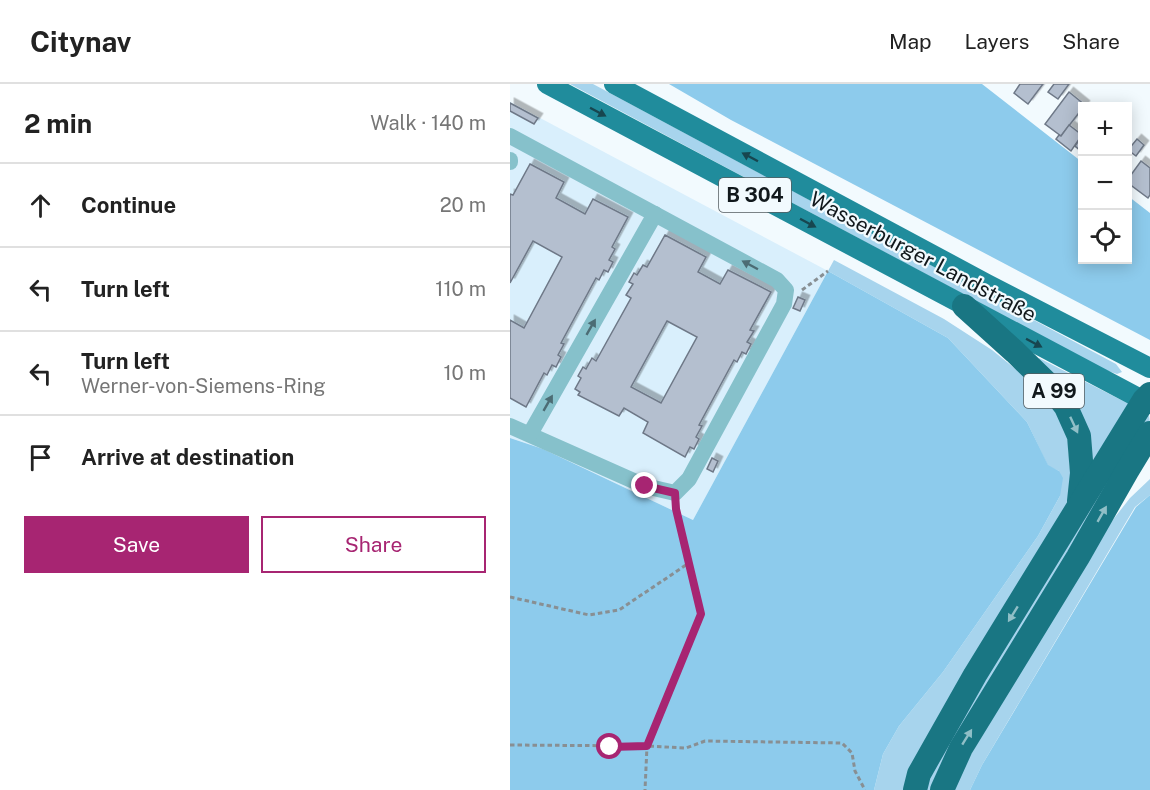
<!DOCTYPE html>
<meta charset="utf-8">
<style>
:root{--surface:#fff;--page:#f6f6f6;--text:#222;--muted:#767676;--line:#e0e0e0;--accent:#a72572}
body{margin:0;font-family:"Public Sans",sans-serif;background:var(--page);color:var(--text)}
.controls{position:absolute;right:18px;top:18px;display:grid;overflow:hidden;border-radius:0px;box-shadow:0 3px 15px #0003}
.controls button{width:54px;height:54px;display:grid;place-items:center;padding:0;border:0;border-bottom:2px solid var(--line);background:var(--surface);color:var(--text);font:30px sans-serif}
.stop{position:absolute;width:18px;height:18px;margin:-14px;border:4px solid #a72572;border-radius:50%;background:#fff}
.stop.end{background:#a72572;border-color:#fff;box-shadow:0 2px 6px #0008}
.list{margin:0;padding:0;list-style:none}
h2{display:flex;justify-content:space-between;align-items:center;height:78px;margin:0;padding:0 24px;font-size:26px}
h2 small{font-size:20px;font-weight:400;color:var(--muted)}
.list li{display:grid;grid-template-columns:39px 1fr auto;gap:18px;align-items:center;box-sizing:border-box;height:84px;padding:0 24px;border-top:2px solid var(--line)}
.list b{display:block;font-size:22px;white-space:nowrap}
.list p{margin:0;font-size:20px;white-space:nowrap;color:var(--muted)}
.list em{font-size:20px;font-style:normal;color:var(--muted)}
.actions{display:flex;gap:12px;padding:18px 24px}
.actions a{flex:1;padding:14px 0;border:2px solid var(--accent);border-radius:0px;text-align:center;font-size:21px;color:var(--accent)}
.actions .main{background:var(--accent);color:#fff}
.icon{flex:none;width:33px;height:33px;fill:none;stroke:currentColor;stroke-width:2;stroke-linecap:round;stroke-linejoin:round}
.map{position:relative;flex:none;width:640px;height:706px;overflow:hidden}
header{display:flex;align-items:center;gap:36px;box-sizing:border-box;height:84px;padding:0 30px;background:var(--surface);border-bottom:2px solid var(--line)}
header strong{font-size:28px}
nav{display:flex;gap:33px;margin-inline-start:auto;font-size:21px}
main{display:flex}
aside{flex:1;background:var(--surface)}
.map>svg:first-child{display:block}
.built{fill:#d9effc}
.green{fill:#a7d4ed}
.forest{fill:#8dcbec}
.building{fill:#b4bfcf;stroke:#6e7887;stroke-width:1.5;fill-rule:evenodd;filter:url(#shadow)}
.lines{fill:none;stroke-linecap:round;stroke-linejoin:round}
.path{stroke:#888f93;stroke-width:3;stroke-dasharray:4.5 3;stroke-linecap:butt}
.minor{stroke:#86c1cb;stroke-width:16}
.major{stroke:#208c9c;stroke-width:20}
.highway{stroke:#197683;stroke-width:24}
.oneway{fill:#17464f}
.oneway2{fill:#4c6c74}
.oneway3{fill:#90bfc7}
.route{stroke:#a72572;stroke-width:8}
.labels{text-anchor:middle;stroke-width:4.5;stroke-linejoin:round;paint-order:stroke}
.shield{fill:#f2fafe;stroke:#545c60;stroke-width:1.5}
.shield-label{font-size:20px;font-weight:bold;fill:#11181c}
.street-label{font-size:21px;fill:#11181c;stroke:#f2fafe}
</style>
<header>
<strong>Citynav</strong>
<nav><a>Map</a><a>Layers</a><a>Share</a></nav>
</header>
<main>
<aside>
<h2>2 min<small>Walk · 140 m</small></h2>
<ul class="list">
<li><svg class="icon" aria-label="ahead" viewBox="0 0 24 24"><path d="M12 20V5M6 11l6-6 6 6"/></svg><div><b>Continue</b></div><em>20 m</em></li>
<li><svg class="icon" aria-label="left" viewBox="0 0 24 24"><path d="M17 20v-9H6M10 6l-5 5 5 5"/></svg><div><b>Turn left</b></div><em>110 m</em></li>
<li><svg class="icon" aria-label="left" viewBox="0 0 24 24"><path d="M17 20v-9H6M10 6l-5 5 5 5"/></svg><div><b>Turn left</b><p>Werner-von-Siemens-Ring</p></div><em>10 m</em></li>
<li><svg class="icon" aria-label="arrive" viewBox="0 0 24 24"><path d="M6 21V4h12l-3 4 3 4H6"/></svg><div><b>Arrive at destination</b></div></li>
</ul>
<div class="actions"><a class="main">Save</a><a>Share</a></div>
</aside>
<div class="map">
<svg width="640" height="706" viewBox="0 0 640 706">
<defs>
<filter id="shadow"><feDropShadow dx="4.5" dy="-4.5" stdDeviation="0" flood-color="#0004"/></filter>
</defs>
<rect width="100%" height="100%" fill="#f2fafe"/>
<!-- built -->
<polygon class="built" points="0,18 318,187 183,436 33,365 0,354"/>
<!-- green -->
<g class="green">
<polygon points="60,0 83,0 606,280 612,288 607,290 595,286"/>
<polygon points="324,176 434,235 482,266 528,303 549,331 557,347 562,409 547,442 396,706 364,706 373,670 389,642 433,588 528,452 550,412 549,387 538,382 517,338 438,254 318,187"/>
<polygon points="529,274 621,321 583,386 526,280"/>
<polygon points="639,331 640,339 423,706 412,706 424,677"/>
<polygon points="640,395 640,411 625,423 472,681 460,706 444,706 457,678 487,622 598,442 620,414"/>
</g>
<!-- forest -->
<g class="forest">
<polygon points="159,0 472,0 572,78 572,176 618,176 618,112 640,129 640,256 221,36"/>
<polygon points="318,187 438,254 517,338 538,381 549,387 553,394 550,412 528,452 433,588 389,642 373,670 364,706 0,706 0,354 33,365 183,436"/>
<polygon points="640,411 640,706 460,706 472,681 626,423"/>
</g>
<!-- building -->
<g class="building">
<polygon points="510,0 533,0 518,20 504,9"/>
<polygon points="544,0 559,0 548,15 538,8"/>
<polygon points="559,8 575,21 551,52 535,40"/>
<polygon points="0,19 28,34 24,40 0,27"/>
<polygon points="559,41 572,51 561,67 546,55 549,51 551,52"/>
<polygon points="572,52 572,68 565,62"/>
<polygon points="627,55 634,61 626,72 618,66"/>
<polygon points="631,77 640,84 640,111 638,114 618,99 618,95"/>
<polygon points="20,80 54,98 46,114 75,130 83,115 118,133 102,163 105,165 99,176 103,178 98,188 94,186 89,196 86,194 51,259 54,260 48,271 51,273 46,283 42,281 37,291 34,289 16,323 0,314 0,236 14,244 52,173 23,157 0,199 0,110 3,111"/>
<path d="M 155,151 L 196,173 L 188,188 L 210,200 L 218,186 L 261,208 L 240,246 L 244,247 L 237,258 L 241,260 L 236,270 L 232,268 L 227,278 L 224,276 L 189,341 L 192,342 L 186,353 L 189,355 L 184,365 L 180,363 L 175,373 L 133,349 L 138,338 L 114,324 L 109,332 L 68,311 L 70,308 L 65,305 L 71,294 L 68,292 L 73,283 L 76,285 L 82,274 L 86,277 L 121,214 L 116,211 L 123,200 L 119,198 L 124,189 L 127,191 L 133,181 L 137,183 ZM 157,237 L 187,253 L 151,319 L 121,303 Z"/>
<polygon points="288,213 295,216 290,227 283,224"/>
<polygon points="202,374 208,377 203,388 197,385"/>
</g>
<g class="lines">
<!-- path -->
<g class="path">
<polyline points="292,206 318,187"/>
<polyline points="166,423 191,530 137,662 176,664 195,657 332,659 342,669 345,687 355,706"/>
<polyline points="0,513 79,531 109,526 179,479"/>
<polyline points="0,661 137,662 135,706"/>
</g>
<!-- minor -->
<g class="minor">
<polyline points="0,52 267,196 276,206 274,220 179,395 165,409 135,402 0,342"/>
<polyline points="0,76 0,78"/>
<polyline points="20,350 145,130"/>
</g>
<!-- major -->
<g class="major">
<polyline points="37,0 640,320"/>
<polyline points="104,0 477,200 640,284"/>
</g>
<!-- highway -->
<g class="highway">
<polyline points="454,222 505,268 539,301 556,323 569,352 572,389 569,417"/>
<polyline points="405,706 409,690 422,667 465,591 634,316 640,310"/>
<polyline points="432,706 451,664 568,473 617,387 640,349"/>
</g>
</g>
<!-- one-way arrows -->
<defs><path id="oneway-solid" d="M-6-.8H1V-3.2L6.5 0L1 3.2V.8H-6Z" transform="scale(1.5)"/></defs>
<g class="oneway">
<use href="#oneway-solid" transform="translate(88 28) rotate(28)"/>
<use href="#oneway-solid" transform="translate(240 73) rotate(-152)"/>
<use href="#oneway-solid" transform="translate(298 139) rotate(28)"/>
<use href="#oneway-solid" transform="translate(524 259) rotate(28)"/>
</g>
<g class="oneway2">
<use href="#oneway-solid" transform="translate(240 181) rotate(-152)"/>
<use href="#oneway-solid" transform="translate(81 243) rotate(-60)"/>
<use href="#oneway-solid" transform="translate(38 319) rotate(-60)"/>
</g>
<g class="oneway3">
<use href="#oneway-solid" transform="translate(564 341) rotate(65)"/>
<use href="#oneway-solid" transform="translate(592 430) rotate(-60)"/>
<use href="#oneway-solid" transform="translate(503 530) rotate(122)"/>
<use href="#oneway-solid" transform="translate(457 653) rotate(-58)"/>
</g>
<g class="lines">
<!-- route -->
<polyline class="route" points="100,663 137,662 191,530 166,425 165,409 135,402"/>
</g>
<g class="labels">
<!-- shield labels -->
<g class="shield">
<rect x="209" y="94" width="72" height="34" rx="4.5"/>
<rect x="514" y="290" width="60" height="34" rx="4.5"/>
</g>
<g class="shield-label">
<text x="245" y="118">B 304</text>
<text x="544" y="314">A 99</text>
</g>
<!-- street labels -->
<g class="street-label">
<text transform="translate(413 173) rotate(28)" y="7">Wasserburger Landstraße</text>
</g>
</g>
</svg>
<div class="controls">
<button>+</button>
<button>−</button>
<button><svg class="icon" aria-label="locate" viewBox="0 0 24 24"><circle cx="12" cy="12" r="6"/><path d="M12 2v4M12 18v4M2 12h4M18 12h4"/></svg></button>
</div>
<div class="stop" style="left:100px;top:663px"></div>
<div class="stop end" style="left:135px;top:402px"></div>
</div>
</main>
